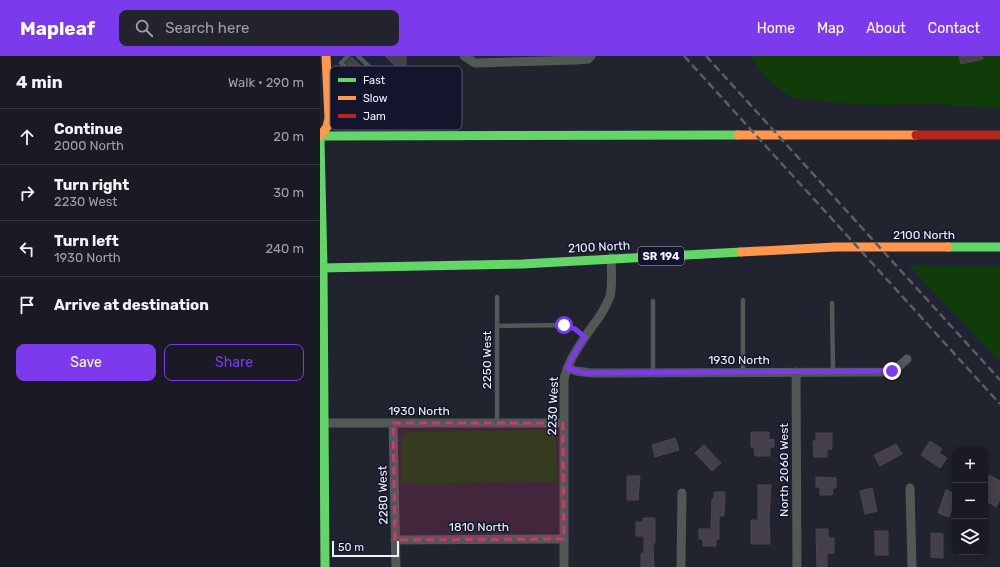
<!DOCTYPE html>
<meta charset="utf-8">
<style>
:root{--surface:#191a23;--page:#22232b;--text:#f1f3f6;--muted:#9fa1a6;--line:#373841;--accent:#7c3aed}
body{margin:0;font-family:Rubik,sans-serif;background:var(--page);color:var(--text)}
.controls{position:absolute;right:12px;bottom:12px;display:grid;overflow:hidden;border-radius:8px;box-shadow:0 2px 6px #0003}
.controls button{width:36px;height:36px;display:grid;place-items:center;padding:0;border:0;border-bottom:1px solid var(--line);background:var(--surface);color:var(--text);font:20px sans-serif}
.scale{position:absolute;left:12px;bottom:10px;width:67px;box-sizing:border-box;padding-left:4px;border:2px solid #eff2fe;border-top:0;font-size:11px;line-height:14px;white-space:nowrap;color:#eff2fe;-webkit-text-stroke:3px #12152b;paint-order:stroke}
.stop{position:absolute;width:12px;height:12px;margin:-9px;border:3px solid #7c3aed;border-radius:50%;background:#fff}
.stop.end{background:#7c3aed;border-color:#fff;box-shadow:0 1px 4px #0008}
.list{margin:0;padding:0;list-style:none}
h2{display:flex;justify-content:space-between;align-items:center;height:52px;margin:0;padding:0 16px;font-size:17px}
h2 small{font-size:13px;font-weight:400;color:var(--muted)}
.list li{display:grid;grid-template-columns:26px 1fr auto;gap:12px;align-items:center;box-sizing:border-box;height:56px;padding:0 16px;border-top:1px solid var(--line)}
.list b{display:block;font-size:15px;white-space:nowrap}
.list p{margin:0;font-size:13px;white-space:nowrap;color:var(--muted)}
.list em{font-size:13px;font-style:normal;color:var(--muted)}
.actions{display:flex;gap:8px;padding:12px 16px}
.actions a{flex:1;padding:9px 0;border:1px solid var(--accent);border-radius:8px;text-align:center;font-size:14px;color:var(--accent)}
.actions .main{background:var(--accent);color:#fff}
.icon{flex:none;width:22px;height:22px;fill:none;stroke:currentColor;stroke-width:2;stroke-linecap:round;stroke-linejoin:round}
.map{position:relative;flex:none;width:680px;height:511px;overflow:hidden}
header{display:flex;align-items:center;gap:24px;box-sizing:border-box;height:56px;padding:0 20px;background:var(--accent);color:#fff}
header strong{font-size:19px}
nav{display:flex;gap:22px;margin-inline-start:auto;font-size:14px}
.search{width:280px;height:36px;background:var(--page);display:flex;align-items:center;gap:10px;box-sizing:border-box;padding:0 14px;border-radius:8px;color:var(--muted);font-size:15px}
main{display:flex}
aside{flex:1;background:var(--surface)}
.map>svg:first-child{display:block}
.built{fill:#1e233d}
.green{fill:#103c09}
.building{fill:#443f48;stroke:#4c474e}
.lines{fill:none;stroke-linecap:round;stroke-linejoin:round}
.lane{stroke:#505954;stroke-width:4.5}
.street{stroke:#505954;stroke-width:9}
.fast{stroke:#63d668;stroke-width:9}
.slow{stroke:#ff974d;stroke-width:9}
.jam{stroke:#b3261e;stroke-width:9}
.rail{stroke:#585e61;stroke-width:2.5;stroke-dasharray:8 4;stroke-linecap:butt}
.route{stroke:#7c3aed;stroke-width:5}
.marked{fill:#c93973;fill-opacity:0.2;stroke:#c93973;stroke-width:3;stroke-dasharray:8 5;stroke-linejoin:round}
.labels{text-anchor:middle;stroke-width:3;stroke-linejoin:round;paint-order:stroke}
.shield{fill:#12152b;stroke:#adb0bf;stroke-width:1}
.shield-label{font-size:11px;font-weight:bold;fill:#eff2fe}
.street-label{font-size:12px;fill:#eff2fe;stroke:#12152b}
.key{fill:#12152b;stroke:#54576a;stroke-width:1}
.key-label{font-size:11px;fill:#eff2fe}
</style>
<header>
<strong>Mapleaf</strong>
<div class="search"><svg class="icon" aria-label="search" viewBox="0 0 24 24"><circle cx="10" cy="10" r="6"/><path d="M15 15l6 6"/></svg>Search here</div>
<nav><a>Home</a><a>Map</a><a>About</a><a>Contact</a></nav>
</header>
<main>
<aside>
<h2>4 min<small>Walk · 290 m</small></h2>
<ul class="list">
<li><svg class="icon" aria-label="ahead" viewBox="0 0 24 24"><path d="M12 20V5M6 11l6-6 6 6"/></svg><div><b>Continue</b><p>2000 North</p></div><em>20 m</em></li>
<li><svg class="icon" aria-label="right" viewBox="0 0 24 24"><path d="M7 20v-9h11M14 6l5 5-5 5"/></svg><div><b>Turn right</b><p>2230 West</p></div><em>30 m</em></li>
<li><svg class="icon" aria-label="left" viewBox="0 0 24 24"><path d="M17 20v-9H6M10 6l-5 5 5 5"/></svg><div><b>Turn left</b><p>1930 North</p></div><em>240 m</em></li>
<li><svg class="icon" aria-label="arrive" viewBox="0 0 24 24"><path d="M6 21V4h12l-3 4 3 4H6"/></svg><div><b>Arrive at destination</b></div></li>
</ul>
<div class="actions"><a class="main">Save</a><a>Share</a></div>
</aside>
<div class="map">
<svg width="680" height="511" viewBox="0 0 680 511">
<rect width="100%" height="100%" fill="#21232f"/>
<!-- built -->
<g class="built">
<polygon points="14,0 94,0 95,63 34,63 23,61 18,47 17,40"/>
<polygon points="579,205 680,205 680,312"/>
</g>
<!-- green -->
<g class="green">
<path d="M 429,0 L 680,0 L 680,52 L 613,48 L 541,49 L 474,42 C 455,34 443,16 429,0 Z"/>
<polygon points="588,209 680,209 680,306"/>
<polygon points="226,374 232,377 236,385 237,425 81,428 81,385 82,381 88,376"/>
</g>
<!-- building -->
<g class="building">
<polygon points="65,0 86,0 86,13 82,17"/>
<polygon points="639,0 662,0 663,3 641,8"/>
<polygon points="32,1 65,33 60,38 26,7"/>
<polygon points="431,376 449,376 449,384 454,383 454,391 450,391 450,400 435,400 434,391 431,391"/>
<polygon points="496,377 512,377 512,393 507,393 507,401 494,401 493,385 496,385"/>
<polygon points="355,382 359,394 335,401 332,389"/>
<polygon points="610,385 622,393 619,397 627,402 620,412 601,399"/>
<polygon points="576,388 582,398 560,410 554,399"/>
<polygon points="384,389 401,407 392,415 375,397"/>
<polygon points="669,419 680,425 680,443 676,451 665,444 670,437 665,434 665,426"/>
<polygon points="307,420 320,420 318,444 307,444"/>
<polygon points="496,421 516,422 516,432 513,432 512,439 500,439 500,431 496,431"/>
<polygon points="438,429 451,429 449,464 450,488 431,488 431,464 438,464"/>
<polygon points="552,432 557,455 545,458 540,435"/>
<polygon points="626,434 635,438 635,453 632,452 629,461 618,457"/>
<polygon points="394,436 405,436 404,460 399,460 399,483 396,483 396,490 383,490 383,483 379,483 379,473 391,473 392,443 394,443"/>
<polygon points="323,462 335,462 335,487 333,487 334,511 321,511 321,497 324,497 324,480 316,480 316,466 323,466"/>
<polygon points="496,473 508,473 508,482 514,482 514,497 507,497 507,511 497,511"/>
<rect x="555" y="475" width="13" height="24"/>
<polygon points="611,477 623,478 623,502 611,501"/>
</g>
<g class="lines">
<!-- lane -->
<g class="lane">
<polyline points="28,0 21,7 61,45 72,33 38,0"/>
<polyline points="177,241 177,367"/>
<polyline points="423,244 423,316"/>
<polyline points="333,245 333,317"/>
<polyline points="512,247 513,316"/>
<polyline points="177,270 244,269 255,273 265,281"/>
</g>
<!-- street -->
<g class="street">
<polyline points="144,0 155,7 257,4 268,3 271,0"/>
<polyline points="247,312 256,315 271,317 566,316 577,312 587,303"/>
<polyline points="476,316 477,511"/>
<polyline points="0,367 243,367"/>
<polyline points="73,367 76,511"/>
<polyline points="590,432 592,511"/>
<polyline points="75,484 244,483"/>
<path d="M 244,511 L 244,324 C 248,304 260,289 271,272 C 279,262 286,252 290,240 C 293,228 291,215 291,202"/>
<polyline points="361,511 362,437"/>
</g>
<!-- fast -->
<g class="fast">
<polyline points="0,80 418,79"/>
<polyline points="0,84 3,212 5,511"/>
<polyline points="628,191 680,191"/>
<polyline points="0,212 202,208 421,196"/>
</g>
<!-- slow -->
<g class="slow">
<polyline points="418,79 596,79"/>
<polyline points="0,80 7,71 9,62 6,0"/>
<polyline points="421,196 515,191 628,191"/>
</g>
<!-- jam -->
<polyline class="jam" points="596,79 680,79"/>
<!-- rail -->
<g class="rail">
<polyline points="364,0 680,348"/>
<polyline points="386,0 680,324"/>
</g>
</g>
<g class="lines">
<!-- route -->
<polyline class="route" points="244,269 255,273 265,281 253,300 247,312 264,317 572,315"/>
</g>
<!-- marked area -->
<path class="marked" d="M 73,367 L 243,367 L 244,483 L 75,484 Z"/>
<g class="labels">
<!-- shield labels -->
<rect class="shield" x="318" y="191" width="46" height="18" rx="3"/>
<g class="shield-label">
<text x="341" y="204">SR 194</text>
</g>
<!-- street labels -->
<g class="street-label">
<text x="604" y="183">2100 North</text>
<text transform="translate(279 191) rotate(-3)" y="4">2100 North</text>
<text transform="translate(167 304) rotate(-90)" y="4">2250 West</text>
<text x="419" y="308">1930 North</text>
<text transform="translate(233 350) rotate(-88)" y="4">2230 West</text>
<text x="99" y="359">1930 North</text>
<text transform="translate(464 414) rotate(-90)" y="4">North 2060 West</text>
<text transform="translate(63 439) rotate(-91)" y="4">2280 West</text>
<text x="159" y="475">1810 North</text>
</g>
</g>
<!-- legend -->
<rect x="10" y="10" width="132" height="64" rx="6" class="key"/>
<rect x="18" y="22" width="18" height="4" fill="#63d668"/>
<rect x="18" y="40" width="18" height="4" fill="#ff974d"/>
<rect x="18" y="58" width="18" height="4" fill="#b3261e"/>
<g class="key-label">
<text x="43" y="28">Fast</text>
<text x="43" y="46">Slow</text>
<text x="43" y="64">Jam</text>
</g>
</svg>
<div class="controls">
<button>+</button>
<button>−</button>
<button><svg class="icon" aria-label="layers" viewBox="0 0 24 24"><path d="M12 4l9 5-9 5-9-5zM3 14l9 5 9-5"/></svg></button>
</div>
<div class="scale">50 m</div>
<div class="stop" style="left:244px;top:269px"></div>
<div class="stop end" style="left:572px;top:315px"></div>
</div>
</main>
